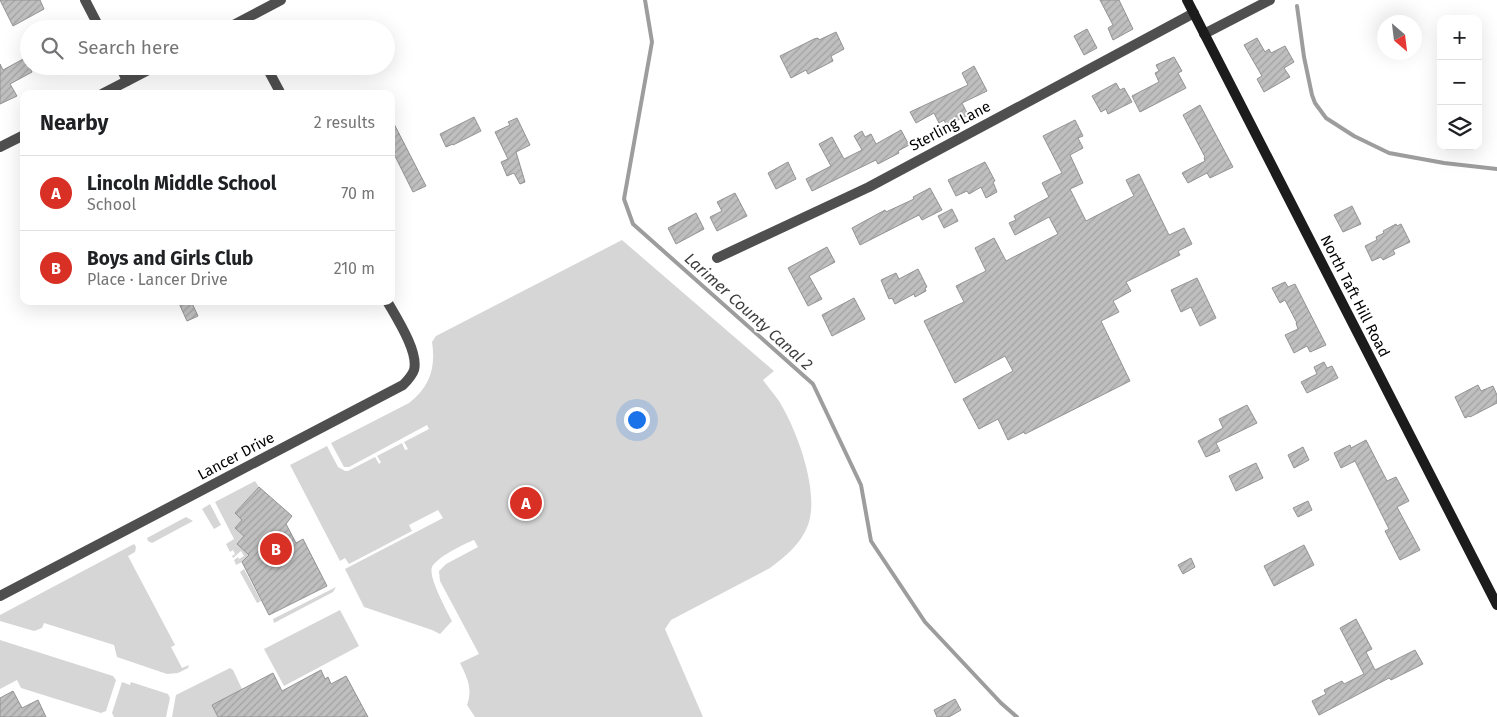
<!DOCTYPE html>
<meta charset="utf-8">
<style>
:root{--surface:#fff;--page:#f6f6f6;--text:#202124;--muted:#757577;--line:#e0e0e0;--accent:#d93025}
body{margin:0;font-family:"Fira Sans",sans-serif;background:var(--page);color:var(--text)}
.controls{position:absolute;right:15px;top:15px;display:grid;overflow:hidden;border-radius:10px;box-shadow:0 5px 20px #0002}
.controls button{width:45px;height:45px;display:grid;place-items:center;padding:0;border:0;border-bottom:1px solid var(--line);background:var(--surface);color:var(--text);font:25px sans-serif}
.compass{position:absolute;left:1377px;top:15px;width:45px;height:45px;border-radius:50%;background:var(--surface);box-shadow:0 5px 20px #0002;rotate:152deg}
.you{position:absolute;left:636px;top:419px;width:18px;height:18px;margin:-12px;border:4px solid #fff;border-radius:50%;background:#1a73e8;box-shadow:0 0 0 8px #1a73e833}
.badge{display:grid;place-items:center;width:32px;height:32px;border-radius:50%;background:var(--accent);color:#fff;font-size:16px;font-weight:700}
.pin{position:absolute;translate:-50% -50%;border:2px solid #fff;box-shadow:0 1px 5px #0006}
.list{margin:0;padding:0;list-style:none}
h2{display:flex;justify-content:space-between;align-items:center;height:65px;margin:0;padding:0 20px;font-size:21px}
h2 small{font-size:16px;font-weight:400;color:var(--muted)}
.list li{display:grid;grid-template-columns:32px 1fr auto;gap:15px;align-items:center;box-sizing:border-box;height:75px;padding:0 20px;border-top:1px solid var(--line)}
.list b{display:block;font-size:19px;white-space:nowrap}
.list p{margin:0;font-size:16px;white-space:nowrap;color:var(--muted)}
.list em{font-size:16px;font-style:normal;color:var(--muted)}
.icon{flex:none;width:28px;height:28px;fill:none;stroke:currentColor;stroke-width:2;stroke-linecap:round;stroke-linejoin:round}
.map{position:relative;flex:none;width:1497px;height:717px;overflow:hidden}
.search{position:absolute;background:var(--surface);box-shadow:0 5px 20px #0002;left:20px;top:20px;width:375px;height:55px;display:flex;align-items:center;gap:12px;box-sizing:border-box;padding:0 18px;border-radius:28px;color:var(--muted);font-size:19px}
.panel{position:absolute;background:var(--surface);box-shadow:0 5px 20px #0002;left:20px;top:90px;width:375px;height:215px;border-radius:10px}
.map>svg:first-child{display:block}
.grass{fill:#d6d6d6}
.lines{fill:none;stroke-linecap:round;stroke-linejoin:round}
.stream{stroke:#9d9d9d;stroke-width:4}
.building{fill:url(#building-hatch);stroke:#939393}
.minor{stroke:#4f4f4f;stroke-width:10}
.tertiary{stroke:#4f4f4f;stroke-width:10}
.secondary{stroke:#1c1c1c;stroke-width:10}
.labels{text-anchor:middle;stroke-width:4;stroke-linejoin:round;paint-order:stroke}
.street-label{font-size:15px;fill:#000;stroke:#fff}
.water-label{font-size:16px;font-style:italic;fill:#3e3e3e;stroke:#fff}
</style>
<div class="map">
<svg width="1497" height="717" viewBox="0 0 1497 717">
<defs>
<pattern id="building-hatch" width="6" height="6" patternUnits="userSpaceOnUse" patternTransform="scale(1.25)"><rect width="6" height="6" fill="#bfbfbf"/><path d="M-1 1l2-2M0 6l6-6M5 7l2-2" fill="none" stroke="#a2a2a2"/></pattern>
</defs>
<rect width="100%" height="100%" fill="#fff"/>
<!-- grass -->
<g class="grass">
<path d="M 622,240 L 774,371 L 763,380 C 768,387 774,394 779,401 C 797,430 820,492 808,525 C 801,544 785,557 770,568 L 671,620 L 665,629 L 703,717 L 475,717 L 467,705 C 473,689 467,677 460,663 L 479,654 L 440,581 L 439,571 L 446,564 L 478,547 L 474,540 C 464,544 437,557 432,567 C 428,577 447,611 452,621 L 440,634 L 432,630 L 364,607 L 345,569 L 443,518 L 438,510 L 409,525 L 412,531 L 349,564 L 345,558 L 340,561 L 290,465 L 327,446 L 338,467 L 345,471 L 348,471 L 375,457 L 379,464 L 381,462 L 377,456 L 402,443 L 405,450 L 408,449 L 404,442 L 429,429 L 427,425 L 349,467 L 344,467 L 331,443 L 409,403 C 430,387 436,367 432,342 L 436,336 Z"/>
<polygon points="255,481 259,487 235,513 242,520 235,528 244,536 237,544 249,555 242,562 236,565 234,560 238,557 239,559 244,556 241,551 233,558 232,556 235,554 233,550 230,552 226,544 234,539 215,502"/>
<polygon points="210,504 221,525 214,529 202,509"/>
<polygon points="186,517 193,521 152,543 148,541 147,538"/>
<polygon points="134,544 136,547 135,552 128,556 175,645 171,647 182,668 189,665 188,668 178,673 167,674 117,657 114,645 44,623 42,628 34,631 0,621 0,615"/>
<polygon points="244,569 261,601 257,603 240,572"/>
<polygon points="336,587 333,592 274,623 273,619"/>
<polygon points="340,610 359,646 284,686 264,649"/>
<polygon points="0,640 113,676 116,680 106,711 101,713 21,688 17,680 0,689"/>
<polygon points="230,668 233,670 242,689 212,705 218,717 172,717 176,695"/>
<polygon points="122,682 130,685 131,682 168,694 170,698 166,717 114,717 112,713"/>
</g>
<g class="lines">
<!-- stream -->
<g class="stream">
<polyline points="645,0 652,42 624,199 633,224 813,384 861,485 871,541 925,622 1001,703 1017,717"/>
<polyline points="1297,6 1304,57 1312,95 1315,103 1326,118 1354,136 1389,153 1444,163 1497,169"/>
</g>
</g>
<!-- building -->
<g class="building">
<polygon points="0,0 40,0 44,9 13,26"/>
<polygon points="1100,0 1119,0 1133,29 1113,40 1108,28 1113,25"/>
<polygon points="1087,29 1097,48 1084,55 1074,36"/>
<polygon points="836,32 844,49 831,56 833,61 808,74 806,70 791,78 780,56 814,39 818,38 819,40"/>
<polygon points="1257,38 1265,52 1269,49 1271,53 1285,46 1294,62 1284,68 1290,77 1264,92 1257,79 1262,76 1244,45"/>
<polygon points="1174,57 1182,71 1178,73 1186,88 1140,112 1132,96 1159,82 1155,73 1159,71 1156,65"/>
<polygon points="25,58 32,72 10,84 17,96 0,104 0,64 3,70"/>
<polygon points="974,66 987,91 962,103 968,115 956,121 955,119 946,124 944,120 939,123 934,113 916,123 910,112 968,85 962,73"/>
<polygon points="1116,83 1120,90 1124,88 1132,102 1108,114 1106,109 1101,112 1092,96"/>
<polygon points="1200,105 1233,167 1210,178 1207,173 1188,183 1182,173 1205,161 1204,158 1205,157 1183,115"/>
<polygon points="474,117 481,131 453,145 453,144 446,147 440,134"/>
<polygon points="391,118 426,186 413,192 391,148"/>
<polygon points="517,118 530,145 516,152 525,182 520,184 514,173 507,176 501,162 508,159 495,132 510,125 508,122"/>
<polygon points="1075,120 1083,136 1078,138 1083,148 1070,155 1083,183 1070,189 1086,221 1134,196 1126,180 1139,174 1169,235 1184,228 1192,244 1178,251 1180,255 1126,282 1131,291 1113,301 1119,312 1101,321 1130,381 1025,434 1024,432 1008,440 998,419 979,429 963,399 1013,371 1005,356 955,383 924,321 964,302 956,286 986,271 975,248 994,238 1006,261 1058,234 1049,217 1015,235 1009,223 1016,220 1014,216 1049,197 1042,183 1062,173 1043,136"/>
<polygon points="901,130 909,145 898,151 899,153 878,164 876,160 812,191 806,179 831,166 819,144 832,137 844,159 862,150 854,136 862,131 865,137 871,134 876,144"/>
<polygon points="788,162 796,179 776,189 768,173"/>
<polygon points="985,162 995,181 993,182 997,192 986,198 981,187 969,194 967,191 956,196 948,180"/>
<polygon points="930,188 942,210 922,220 919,215 860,245 852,228 885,210 886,212 914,199 913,197"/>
<polygon points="735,193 747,216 717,231 710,217 722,211 717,202"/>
<polygon points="1352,206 1361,224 1343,232 1334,215"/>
<polygon points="952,209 958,221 944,228 938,216"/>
<polygon points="696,213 704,229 676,244 668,228"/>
<polygon points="1396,224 1397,226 1401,224 1410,242 1393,250 1395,254 1383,260 1381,257 1372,261 1365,246 1377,240 1376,237 1384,233 1383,231"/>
<polygon points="827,247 835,262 809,276 822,299 808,306 788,268"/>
<polygon points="918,269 927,287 925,288 926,291 915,297 914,294 895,304 892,298 889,299 881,280 896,273 899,279"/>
<polygon points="1197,278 1216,318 1200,326 1191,307 1181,312 1171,290"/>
<polygon points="1285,282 1288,287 1295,284 1326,345 1310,352 1307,346 1294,353 1285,335 1298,329 1296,323 1297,323 1285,300 1280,303 1272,288"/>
<polygon points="854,298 865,319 832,336 822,315"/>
<polygon points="178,301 191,301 198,316 187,321"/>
<polygon points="1324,362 1327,368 1332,366 1338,378 1307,393 1301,382 1317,374 1314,367"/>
<polygon points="1478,385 1481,391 1493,386 1497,395 1497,403 1470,417 1469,416 1465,418 1455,397"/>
<polygon points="1247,405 1257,423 1216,443 1220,451 1206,457 1198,441 1223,428 1219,419"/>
<polygon points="1366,440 1387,481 1396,477 1409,501 1397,507 1420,550 1400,560 1385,531 1389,529 1355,461 1341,468 1334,453 1350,445 1351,448"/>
<polygon points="1303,447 1309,460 1294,468 1288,455"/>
<polygon points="1256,463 1263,478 1236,491 1229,476"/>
<polygon points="259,487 292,516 286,524 296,543 303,539 327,586 269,615 242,562 249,555 237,544 244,536 235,528 242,520 235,513"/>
<polygon points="1308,501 1312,510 1298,517 1293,508"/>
<polygon points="1304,545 1314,565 1274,586 1264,566"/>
<polygon points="1191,558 1195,567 1183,574 1178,565"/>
<polygon points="1356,619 1372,649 1366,652 1375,670 1415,650 1423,664 1391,680 1389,678 1319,715 1312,701 1326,694 1324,690 1342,681 1344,684 1364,674 1340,628"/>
<polygon points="321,670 325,679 328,677 331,684 346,676 368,717 218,717 212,705 273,673 282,691"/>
<polygon points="13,691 22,708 38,700 46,717 0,717 0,698"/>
<polygon points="955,699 961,710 949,717 937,717 934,710"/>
</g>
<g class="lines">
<!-- minor -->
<g class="minor">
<polyline points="85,0 100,29"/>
<polyline points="1204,34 1270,0"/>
<polyline points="120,66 127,81"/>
<polyline points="266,66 281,94"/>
<polyline points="717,258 869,187 1194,13"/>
<path d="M 0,596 L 403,385 C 407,381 412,376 414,370 C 419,352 396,317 387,301"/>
</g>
<!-- tertiary -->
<g class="tertiary">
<polyline points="226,29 281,0"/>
<polyline points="102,94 156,66"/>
<polyline points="0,147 24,135"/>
</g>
<!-- secondary -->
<polyline class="secondary" points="1187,0 1497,605"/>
</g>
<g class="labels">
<!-- street labels -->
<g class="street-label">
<text transform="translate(950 126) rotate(-28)" y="5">Sterling Lane</text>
<text transform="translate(1355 296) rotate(63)" y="5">North Taft Hill Road</text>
<text transform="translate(236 456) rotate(-28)" y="5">Lancer Drive</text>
</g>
<!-- water labels -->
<g class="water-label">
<text transform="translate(749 311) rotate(42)" y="6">Larimer County Canal 2</text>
</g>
</g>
</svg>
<div class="controls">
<button>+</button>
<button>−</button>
<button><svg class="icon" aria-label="layers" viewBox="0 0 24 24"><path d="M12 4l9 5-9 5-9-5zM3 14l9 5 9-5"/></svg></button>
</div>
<svg class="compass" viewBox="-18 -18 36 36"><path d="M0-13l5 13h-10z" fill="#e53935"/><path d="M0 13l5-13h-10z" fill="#757577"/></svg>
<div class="you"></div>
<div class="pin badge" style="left:526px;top:503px">A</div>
<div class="pin badge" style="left:276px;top:549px">B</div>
<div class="search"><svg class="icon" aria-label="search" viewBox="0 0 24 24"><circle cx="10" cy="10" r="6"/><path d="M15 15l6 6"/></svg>Search here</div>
<section class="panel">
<h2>Nearby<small>2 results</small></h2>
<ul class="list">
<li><span class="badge">A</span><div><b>Lincoln Middle School</b><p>School</p></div><em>70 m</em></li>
<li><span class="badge">B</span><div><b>Boys and Girls Club</b><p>Place · Lancer Drive</p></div><em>210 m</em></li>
</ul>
</section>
</div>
